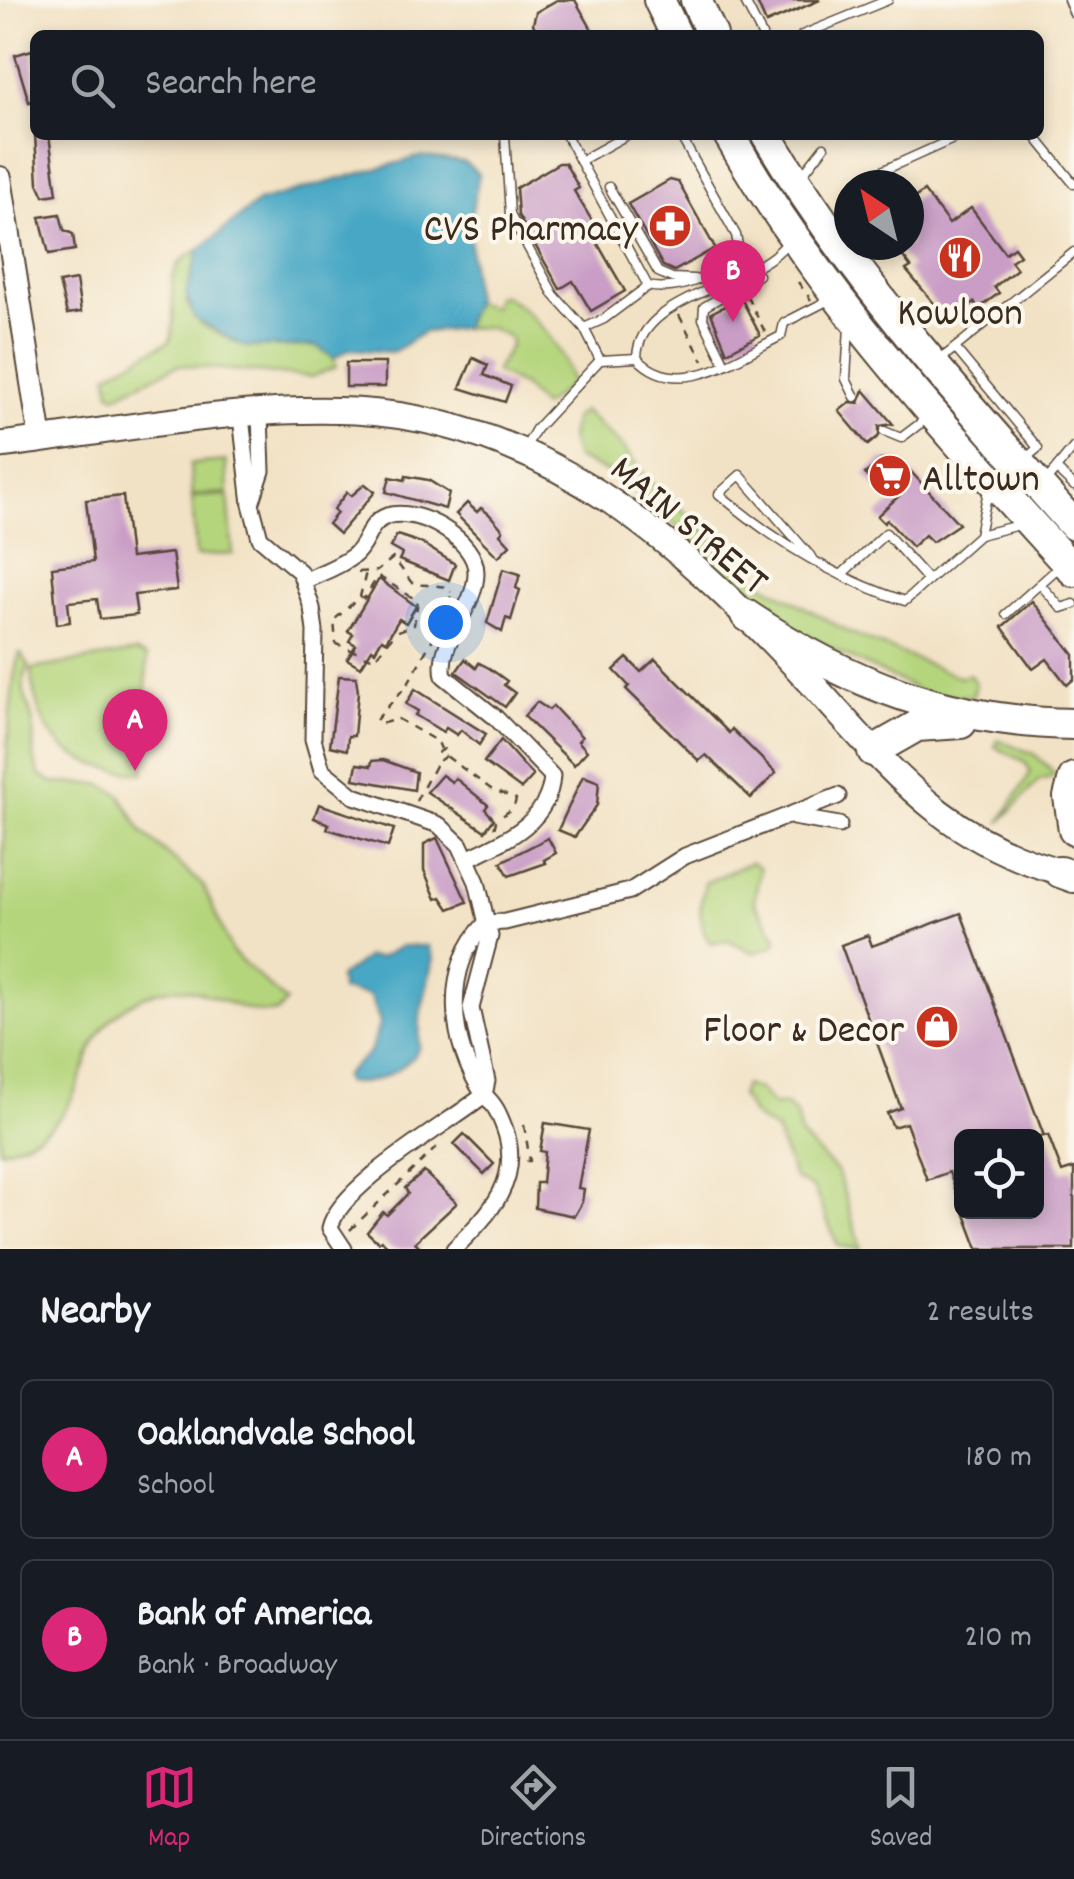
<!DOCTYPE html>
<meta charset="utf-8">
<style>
:root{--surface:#171b24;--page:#20242c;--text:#f1f3f6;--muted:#9ea1a6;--line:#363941;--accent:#db2777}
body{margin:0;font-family:Dekko,sans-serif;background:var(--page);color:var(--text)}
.controls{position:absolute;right:30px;bottom:30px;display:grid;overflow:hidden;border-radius:15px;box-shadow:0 5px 15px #0003}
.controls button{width:90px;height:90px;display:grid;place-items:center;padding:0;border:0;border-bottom:2px solid var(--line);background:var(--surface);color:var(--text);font:50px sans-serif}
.compass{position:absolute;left:834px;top:170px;width:90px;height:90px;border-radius:50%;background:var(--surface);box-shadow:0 5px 15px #0003;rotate:325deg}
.you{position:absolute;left:445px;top:622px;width:35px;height:35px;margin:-25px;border:8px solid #fff;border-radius:50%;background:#1a73e8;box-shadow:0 0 0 15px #1a73e833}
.badge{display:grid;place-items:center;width:65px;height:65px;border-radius:50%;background:var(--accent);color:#fff;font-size:32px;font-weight:700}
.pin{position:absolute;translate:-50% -82px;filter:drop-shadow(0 2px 5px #0008)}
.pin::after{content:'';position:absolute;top:52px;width:35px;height:30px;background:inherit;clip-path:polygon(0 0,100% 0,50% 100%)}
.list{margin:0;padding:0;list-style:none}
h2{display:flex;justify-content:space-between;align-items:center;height:130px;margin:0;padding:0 40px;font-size:42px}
h2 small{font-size:32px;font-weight:400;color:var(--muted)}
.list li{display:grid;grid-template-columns:65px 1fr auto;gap:30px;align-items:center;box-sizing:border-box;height:160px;margin:0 20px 20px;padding:0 20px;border:2px solid var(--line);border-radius:15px}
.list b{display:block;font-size:38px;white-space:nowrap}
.list p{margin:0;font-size:32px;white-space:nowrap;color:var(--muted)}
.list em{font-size:32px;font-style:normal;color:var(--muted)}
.icon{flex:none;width:55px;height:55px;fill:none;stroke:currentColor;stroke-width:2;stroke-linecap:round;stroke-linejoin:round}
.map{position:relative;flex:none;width:1074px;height:1249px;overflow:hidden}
.search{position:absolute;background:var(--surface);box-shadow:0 5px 15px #0003;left:30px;right:30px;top:30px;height:110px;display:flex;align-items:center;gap:25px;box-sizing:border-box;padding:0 35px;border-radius:15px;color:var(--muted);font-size:38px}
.sheet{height:490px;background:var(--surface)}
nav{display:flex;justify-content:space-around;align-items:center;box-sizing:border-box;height:140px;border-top:2px solid var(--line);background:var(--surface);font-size:28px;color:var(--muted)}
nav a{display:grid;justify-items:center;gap:5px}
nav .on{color:var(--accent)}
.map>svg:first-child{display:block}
.green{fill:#b5d57d;stroke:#78804e;stroke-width:2.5}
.water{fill:#46a7c5;stroke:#406872;stroke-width:2.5}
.building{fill:#c99dc6}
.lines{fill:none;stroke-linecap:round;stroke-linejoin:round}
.lane-casing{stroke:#564637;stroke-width:11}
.street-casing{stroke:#564637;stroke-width:19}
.secondary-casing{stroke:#564637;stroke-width:26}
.primary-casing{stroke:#564637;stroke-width:29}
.highway-casing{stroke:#564637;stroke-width:34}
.path{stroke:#564637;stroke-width:2.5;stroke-dasharray:8 8;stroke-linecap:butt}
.lane{stroke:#fff;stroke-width:8}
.street{stroke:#fff;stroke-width:15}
.secondary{stroke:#fff;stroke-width:22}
.primary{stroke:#fff;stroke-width:25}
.highway{stroke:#fff;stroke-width:30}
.labels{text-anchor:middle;stroke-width:8;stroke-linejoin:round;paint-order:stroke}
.poi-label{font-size:40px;fill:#3b2a1e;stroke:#fbf7ec;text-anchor:end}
.street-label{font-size:40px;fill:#3b2a1e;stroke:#fbf7ec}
</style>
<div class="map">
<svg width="1074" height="1249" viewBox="0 0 1074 1249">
<rect width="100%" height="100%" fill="#fbf7ec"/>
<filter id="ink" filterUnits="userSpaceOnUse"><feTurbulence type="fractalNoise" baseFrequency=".01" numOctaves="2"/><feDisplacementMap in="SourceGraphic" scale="20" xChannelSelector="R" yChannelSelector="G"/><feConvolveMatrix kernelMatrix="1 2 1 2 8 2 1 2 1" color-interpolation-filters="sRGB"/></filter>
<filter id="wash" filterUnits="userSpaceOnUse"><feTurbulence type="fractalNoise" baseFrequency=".0048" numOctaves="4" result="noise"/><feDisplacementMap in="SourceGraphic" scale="40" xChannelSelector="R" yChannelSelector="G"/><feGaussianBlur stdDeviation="2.25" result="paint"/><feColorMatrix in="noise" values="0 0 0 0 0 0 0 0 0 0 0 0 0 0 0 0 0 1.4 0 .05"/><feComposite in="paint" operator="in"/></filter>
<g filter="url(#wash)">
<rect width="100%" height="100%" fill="#f2e2c5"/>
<!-- green -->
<g class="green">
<path d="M 199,250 L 186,302 L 200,324 L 241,345 L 316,346 L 334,358 L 336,367 L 312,377 L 178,365 L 116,395 L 110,392 L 108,374 L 170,341 C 182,305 154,268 199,250 Z"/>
<path d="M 503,295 C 532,311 567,350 571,384 L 542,407 L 523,386 L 495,372 L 511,345 L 510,337 L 488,327 L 463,328 L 474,302 L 493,307 L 496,296 Z"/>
<polygon points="583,411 621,445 649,481 698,523 735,568 849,632 961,678 969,674 976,684 973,696 935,698 777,623 733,589 679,528 643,497 610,473 576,458 570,438 574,418"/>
<polygon points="226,461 228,493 192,495 190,464"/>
<polygon points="228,495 233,554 196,556 192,497"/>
<path d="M 136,652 L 147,657 L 144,773 C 73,769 36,742 31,669 Z"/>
<path d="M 20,653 L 29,665 C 15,697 32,700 33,727 C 34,746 31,757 40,775 L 55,783 L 100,784 L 120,794 L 142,832 L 203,885 L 232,952 L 286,1002 L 278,1012 C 236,1018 202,978 159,991 C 50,1026 117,1121 0,1150 C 0,1068 0,699 20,653 Z"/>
<polygon points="998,740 1034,754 1054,772 1052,777 1039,780 1000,823 1031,772 1024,761 995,747"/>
<path d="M 751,862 L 760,868 L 754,902 L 777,938 L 775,945 L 754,953 L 728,940 L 711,943 C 696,927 700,903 705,883 Z"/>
<polygon points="744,1085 759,1090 772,1105 786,1105 796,1114 801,1136 838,1173 861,1249 838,1246 814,1189 794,1178 776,1131 754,1117 740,1095"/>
</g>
<!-- water -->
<g class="water">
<polygon points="422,156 464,162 479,174 469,227 474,302 463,328 424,332 393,352 349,349 334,358 316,346 245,347 194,318 186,293 199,250 258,202"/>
<path d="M 401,946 L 428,946 L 433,959 L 420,1017 L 419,1048 C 406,1071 370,1087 345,1082 L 344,1075 L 370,1052 L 380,1022 L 370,996 L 341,990 L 339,977 L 367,957 L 379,958 Z"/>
</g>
<g id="blocks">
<!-- building -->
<g class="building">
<polygon points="557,0 575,0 595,35 539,35 533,24 536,12"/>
<polygon points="756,0 820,0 766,23"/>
<polygon points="32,50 35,101 29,102 15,55"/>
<polygon points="35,135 49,135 57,194 44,196 38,183"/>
<polygon points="559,163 565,163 579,188 574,191 594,224 588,227 625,291 591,311 573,281 560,289 518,215 516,188"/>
<polygon points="670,180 678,182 715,248 674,271 663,266 628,204"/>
<polygon points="924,191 949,224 971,208 1005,253 1014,247 1020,255 1011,261 1017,269 994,287 999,293 979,308 974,302 949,321 906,270 911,267 894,245 909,245 909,202"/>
<polygon points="60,214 64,230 73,234 75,250 49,254 40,217"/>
<polygon points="76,280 81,312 67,314 59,283"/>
<polygon points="741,298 760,335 727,352 711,313"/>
<polygon points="473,358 488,365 484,375 511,386 505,402 460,388"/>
<rect x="346" y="363" width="39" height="24"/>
<polygon points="864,390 893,424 879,426 879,436 868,445 839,411 850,402 859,403"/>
<polygon points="882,459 901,461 959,524 932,542 925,535 912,547 887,520 884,523 877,516 903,492 879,491 865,474"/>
<polygon points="406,476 428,480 449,493 445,509 386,492 390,477 405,480"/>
<polygon points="365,484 375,492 339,534 328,524 337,513 333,510 347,492 351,496"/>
<polygon points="123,496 130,558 172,553 177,590 134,595 137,615 100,619 97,599 68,602 70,622 57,624 52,567 93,562 86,500"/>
<polygon points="467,503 477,512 481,508 489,514 503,530 500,534 510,545 498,557 456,514"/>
<polygon points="397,535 421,543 455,564 449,580 399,560 402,554 390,547"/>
<polygon points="503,569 520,574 516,588 520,590 511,620 506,618 502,632 487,623"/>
<polygon points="379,579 416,606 406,623 399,619 386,641 382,639 375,651 372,649 361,667 347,659 356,645 349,641 353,634 348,631"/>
<polygon points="1032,601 1074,655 1074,679 1067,685 1047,659 1033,669 1002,627"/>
<polygon points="627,658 641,672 655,659 729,733 732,729 776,773 751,798 706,755 699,761 626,689 629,686 614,670"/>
<polygon points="465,659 476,668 479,663 489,668 507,681 504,685 515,693 505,707 456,672"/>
<polygon points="339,676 356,677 358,692 354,736 348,736 347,750 330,746"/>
<polygon points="415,689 486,734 479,745 461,730 457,735 446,728 443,732 415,715 418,711 406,704"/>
<polygon points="537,702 549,710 553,706 582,737 578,741 587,751 574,765 524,716"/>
<polygon points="501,740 533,776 521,789 484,762"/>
<polygon points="383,760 416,772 414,790 354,779 357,764 371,766 372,761"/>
<polygon points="442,775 452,782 455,778 488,805 485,809 494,819 485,831 427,792"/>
<polygon points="583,776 599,782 597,805 575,837 558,830"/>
<polygon points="319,804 394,829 388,847 327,829 329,824 314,818"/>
<polygon points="437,838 467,902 449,909 441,897 436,899 424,870 424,844"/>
<polygon points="548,838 556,853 544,860 546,863 509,876 501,862"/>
<polygon points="961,913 1044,1136 1048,1135 1062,1172 1074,1168 1074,1249 978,1249 964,1212 1036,1212 1036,1139 1043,1136 962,1136 960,1202 949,1172 927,1180 906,1123 893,1127 887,1113 901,1108 841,945 868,935 872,946"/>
<polygon points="545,1123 589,1130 578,1188 584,1189 582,1202 574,1216 535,1208 536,1183 542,1183 545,1152 540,1151"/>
<polygon points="464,1134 494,1164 484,1174 454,1144"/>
<polygon points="424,1172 457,1203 415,1242 422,1249 391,1249 381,1240 378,1242 367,1232 383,1212 387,1215 400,1202 408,1193 405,1188"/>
</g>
</g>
</g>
<g filter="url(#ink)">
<use href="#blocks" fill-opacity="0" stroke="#564637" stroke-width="2.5"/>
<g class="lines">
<!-- lane casing -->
<g class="lane-casing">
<g id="lane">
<polyline points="744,0 762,35"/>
<polyline points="1068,0 1074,14"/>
<polyline points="802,35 888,0"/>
<polyline points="505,135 510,215 554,295 584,328 600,360 637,358"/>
<polyline points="566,135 648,286 604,319 584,328"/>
<polyline points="1034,135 1074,184"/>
<polyline points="580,161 627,135"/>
<polyline points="802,175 824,147"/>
<polyline points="866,185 864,179 962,135"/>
<polyline points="609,187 658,272 672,278 694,279"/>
<path d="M 789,240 C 757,288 638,293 637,358 C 679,402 738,357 781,336 L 784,323 L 829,300"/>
<path d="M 648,286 C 676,293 725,275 738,246 L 736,235 L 680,135"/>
<polyline points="849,326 846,379 855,397"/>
<polyline points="955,348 1038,448 1026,458"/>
<polyline points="941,359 1074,252"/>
<polyline points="725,364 703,319 704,307 758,275"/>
<polyline points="884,431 901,438 926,419"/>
<polyline points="524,450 536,429 600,360"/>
<polyline points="1057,470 1074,486"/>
<polyline points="1046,481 1074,447"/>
<polyline points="979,535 1023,524"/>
<path d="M 814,560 L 740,475 L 719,494 C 774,541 835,578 905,601 L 979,535 L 988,491"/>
<polyline points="841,575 886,533 928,580"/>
<polyline points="1040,584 1061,608 1074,604"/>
<polyline points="1006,614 1058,568"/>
</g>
</g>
<!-- street casing -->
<g class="street-casing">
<g id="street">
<polyline points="241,417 251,504 262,471 260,415"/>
<path d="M 251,504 L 260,538 L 300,572 L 312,608 L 315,631 L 313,739 L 322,770 L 354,796 L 439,825 L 460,845 L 477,882 L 490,936 L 471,1008 L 487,1081 L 484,1095 C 450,1044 441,970 486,923"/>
<path d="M 304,581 C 320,573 339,567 353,556 C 368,545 367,523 387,516 C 418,506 477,540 476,573 C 476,608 436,643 444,676 L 495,717 L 552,776 C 549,823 504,841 467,859"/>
<polyline points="793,817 839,825"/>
<polyline points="486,923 505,922 630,891 685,856 838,796"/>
<path d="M 344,1249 L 330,1228 C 339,1186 449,1123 484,1095 C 495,1104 499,1114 504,1127 C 524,1180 489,1214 454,1249"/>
</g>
</g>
<!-- secondary casing -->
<g class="secondary-casing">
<polyline id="secondary" points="0,178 41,440"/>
</g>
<!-- primary casing -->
<g class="primary-casing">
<path id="primary" d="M 0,445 C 114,431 240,405 355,411 C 553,422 688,550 816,688 C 896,776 952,847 1074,875"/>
</g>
<!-- highway casing -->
<g class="highway-casing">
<g id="highway">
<polyline points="659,0 676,35"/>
<polyline points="696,0 712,35"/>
<path d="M 729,135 C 823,299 948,432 1074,571"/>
<path d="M 767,135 C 853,279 963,401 1074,525"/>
<path d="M 746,615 C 848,684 950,722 1074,724"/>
<polyline points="873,751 917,726 961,723"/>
<polyline points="1074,778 1069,797 1074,830"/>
<polyline points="1060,872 1074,877"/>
</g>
</g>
<!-- path -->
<g class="path">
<polyline points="798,282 811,300"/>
<polyline points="747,296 766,334"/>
<polyline points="679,315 703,361"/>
<path d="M 358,572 L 377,571 L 393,558 C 424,596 400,580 446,587 L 451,592"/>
<polyline points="360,597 364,599 378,576 418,601 414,625 396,632 374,659 336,644 334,620 360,597 366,572"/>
<polyline points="443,619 452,593"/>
<polyline points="435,635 407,685 376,720 380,724 398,719 438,742 441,749"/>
<polyline points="446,756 440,760 436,754 444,749 446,756 491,789 516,799 514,807 496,821 494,830"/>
<polyline points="416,801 438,760"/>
<polyline points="524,1125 530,1161 524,1161"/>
<polyline points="350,1230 442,1142"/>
</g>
<!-- lane -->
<use href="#lane" class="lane"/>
<!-- street -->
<use href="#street" class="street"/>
<!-- secondary -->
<use href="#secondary" class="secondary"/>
<!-- primary -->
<use href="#primary" class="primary"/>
<!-- highway -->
<use href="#highway" class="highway"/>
</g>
</g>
<!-- icons -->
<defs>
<g id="pharmacy-disc" transform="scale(2.25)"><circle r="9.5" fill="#c8321e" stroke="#fbf7ec"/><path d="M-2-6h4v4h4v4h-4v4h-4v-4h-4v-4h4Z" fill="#fff"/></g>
<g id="restaurant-disc" transform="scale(2.25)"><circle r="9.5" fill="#c8321e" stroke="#fbf7ec"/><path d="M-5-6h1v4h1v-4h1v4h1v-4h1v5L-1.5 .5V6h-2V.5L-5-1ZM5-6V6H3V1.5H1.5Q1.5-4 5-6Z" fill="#fff"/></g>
<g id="supermarket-disc" transform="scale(2.25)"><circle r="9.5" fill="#c8321e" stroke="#fbf7ec"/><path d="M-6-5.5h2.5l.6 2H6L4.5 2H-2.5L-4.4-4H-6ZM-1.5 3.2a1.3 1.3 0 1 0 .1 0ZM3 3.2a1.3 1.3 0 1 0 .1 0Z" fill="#fff"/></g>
<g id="shop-disc" transform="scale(2.25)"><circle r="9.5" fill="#c8321e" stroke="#fbf7ec"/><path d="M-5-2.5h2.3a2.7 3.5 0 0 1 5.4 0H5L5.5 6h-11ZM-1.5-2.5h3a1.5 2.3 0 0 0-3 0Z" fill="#fff"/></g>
</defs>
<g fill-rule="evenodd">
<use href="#pharmacy-disc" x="670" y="226"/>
<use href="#restaurant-disc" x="960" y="258"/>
<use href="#supermarket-disc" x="890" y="476"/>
<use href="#shop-disc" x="937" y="1027"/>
</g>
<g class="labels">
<!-- poi labels -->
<g class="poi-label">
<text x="638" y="240">CVS Pharmacy</text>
<text x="960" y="324" text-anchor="middle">Kowloon</text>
<text x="922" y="490" text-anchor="start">Alltown</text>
<text x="904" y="1041">Floor &amp; Decor</text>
</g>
<!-- street labels -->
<g class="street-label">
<text transform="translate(691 523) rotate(40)" y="14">MAIN STREET</text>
</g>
</g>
</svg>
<div class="controls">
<button><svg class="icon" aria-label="locate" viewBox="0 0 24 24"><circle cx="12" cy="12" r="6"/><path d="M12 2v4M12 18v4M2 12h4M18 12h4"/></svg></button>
</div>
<svg class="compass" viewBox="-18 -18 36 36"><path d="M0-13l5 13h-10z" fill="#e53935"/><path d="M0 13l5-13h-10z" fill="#9ea1a6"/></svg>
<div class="you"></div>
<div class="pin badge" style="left:135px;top:771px">A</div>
<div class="pin badge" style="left:733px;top:322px">B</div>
<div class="search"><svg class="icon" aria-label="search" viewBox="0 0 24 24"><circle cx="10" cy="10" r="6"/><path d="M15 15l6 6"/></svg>Search here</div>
</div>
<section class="sheet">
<h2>Nearby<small>2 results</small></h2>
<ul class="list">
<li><span class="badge">A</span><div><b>Oaklandvale School</b><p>School</p></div><em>180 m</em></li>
<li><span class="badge">B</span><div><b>Bank of America</b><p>Bank · Broadway</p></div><em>210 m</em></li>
</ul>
</section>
<nav>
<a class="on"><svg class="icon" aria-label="map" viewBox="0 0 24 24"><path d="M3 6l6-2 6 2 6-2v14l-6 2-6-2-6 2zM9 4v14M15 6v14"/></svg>Map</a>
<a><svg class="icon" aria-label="directions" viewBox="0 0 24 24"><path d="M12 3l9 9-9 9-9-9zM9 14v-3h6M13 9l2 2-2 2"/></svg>Directions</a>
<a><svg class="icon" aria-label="saved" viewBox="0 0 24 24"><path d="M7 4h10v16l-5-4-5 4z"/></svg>Saved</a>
</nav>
